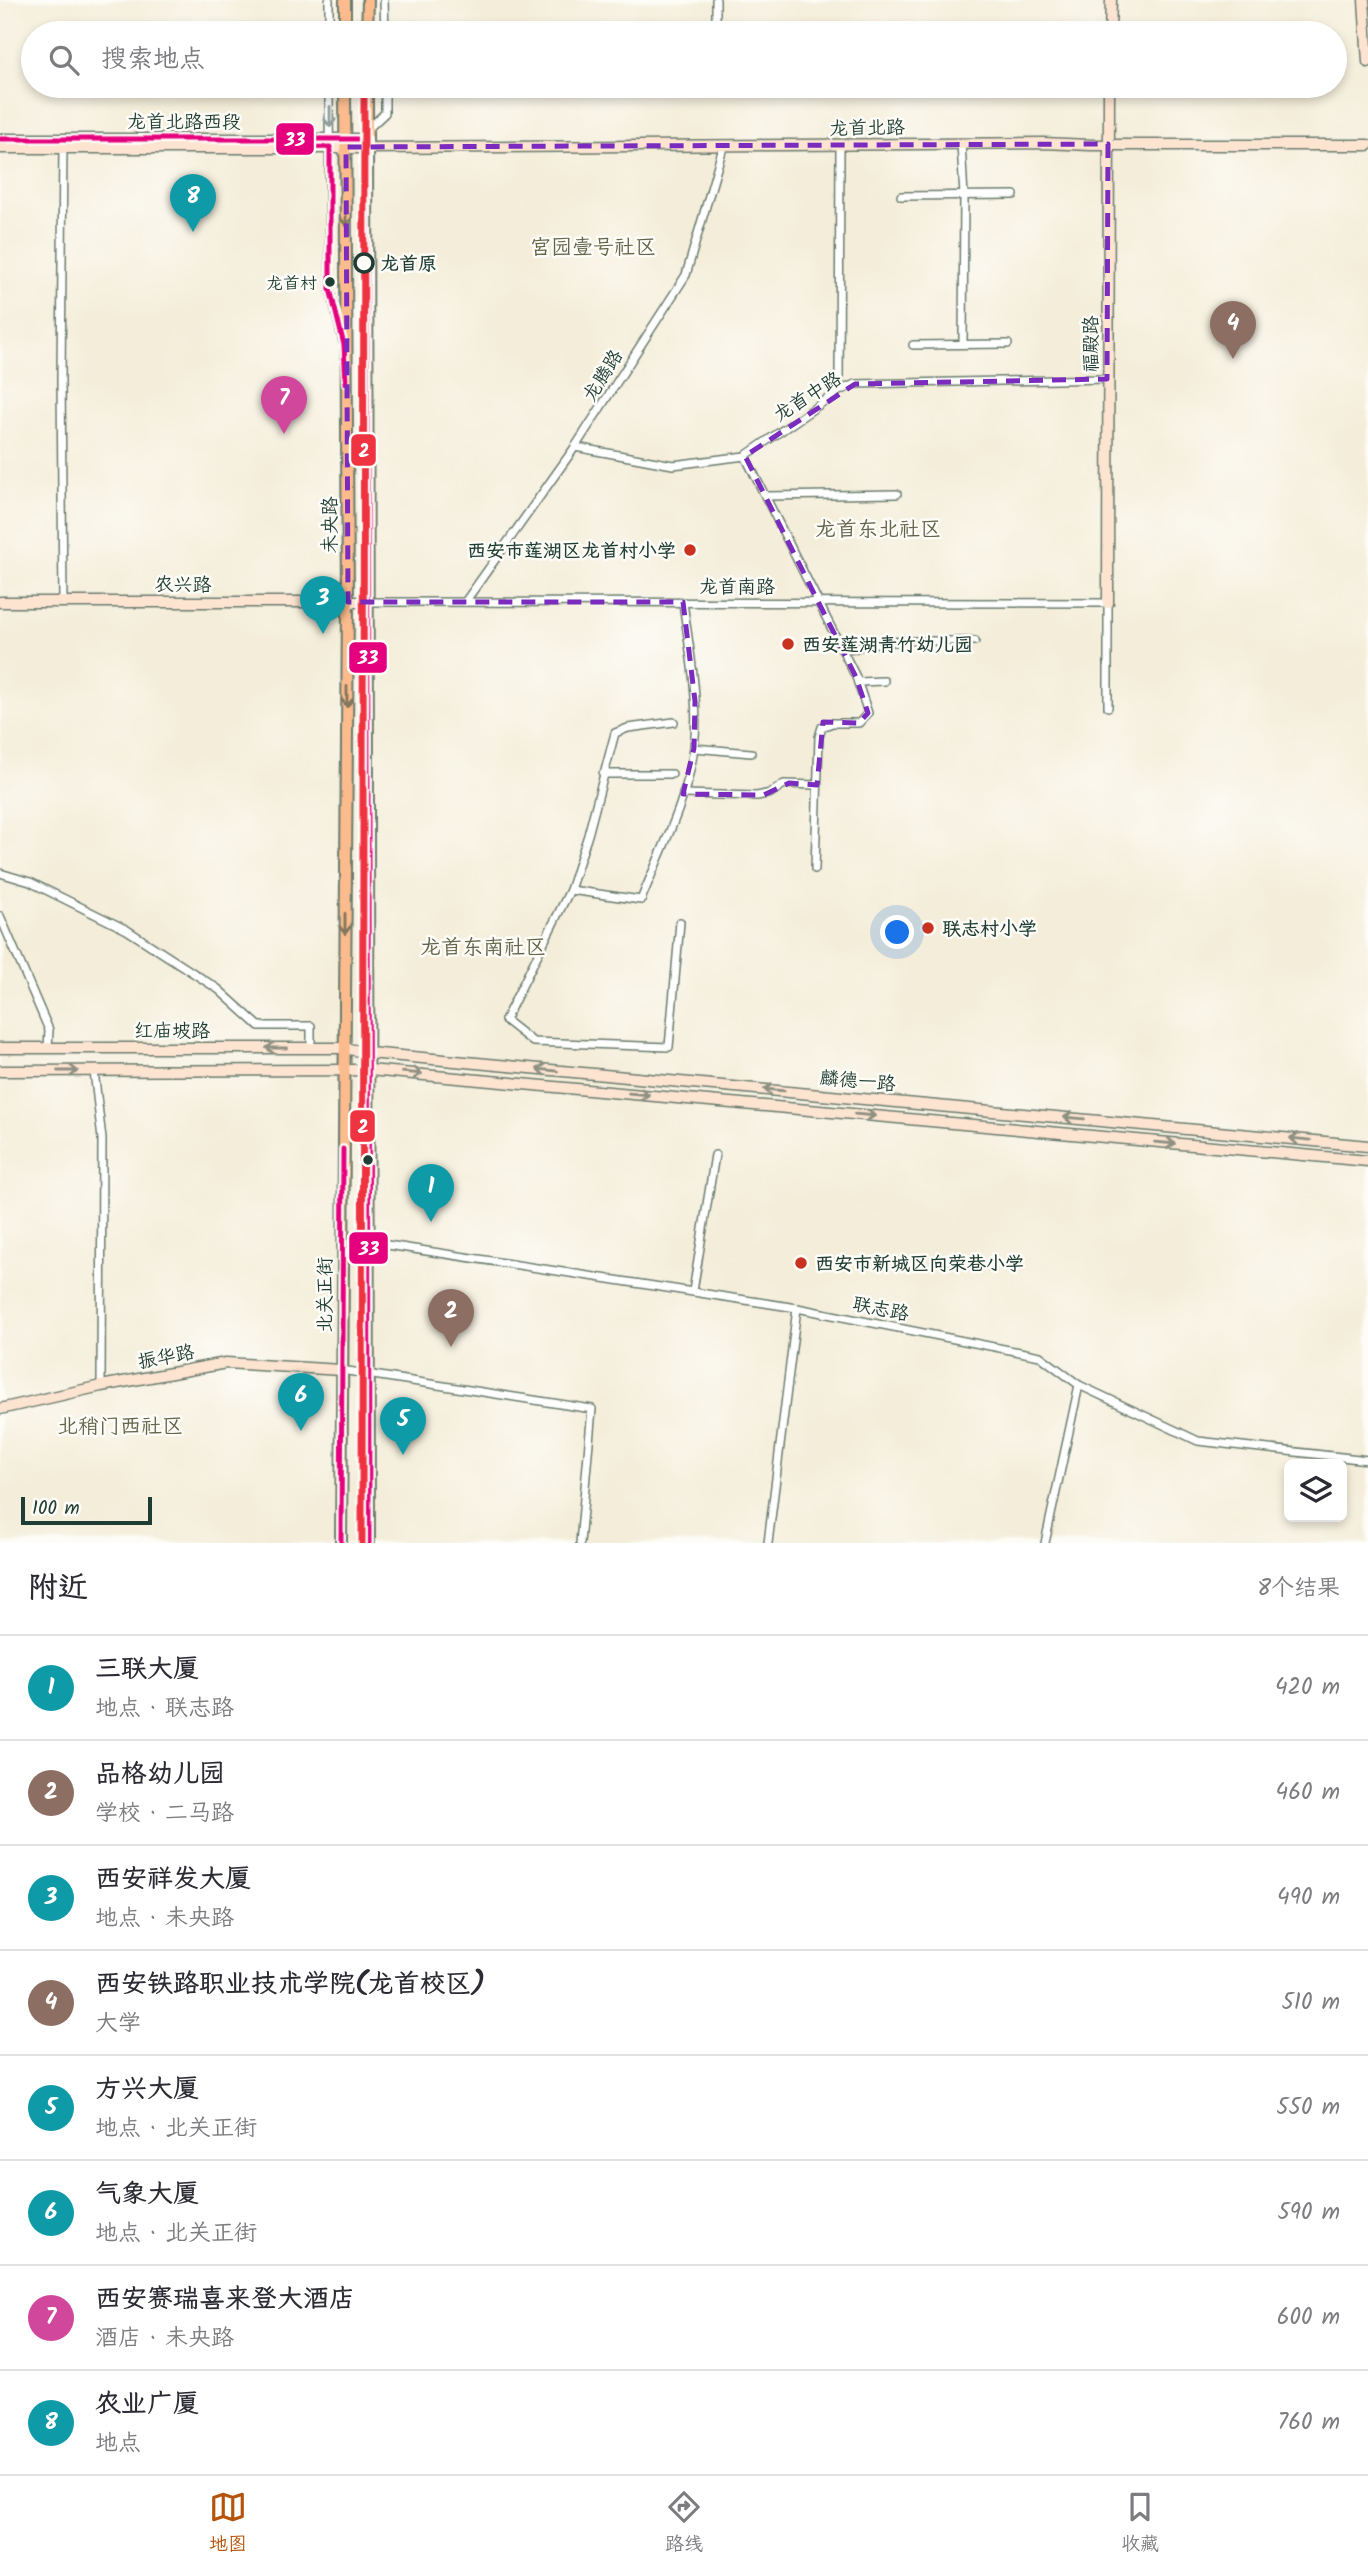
<!DOCTYPE html>
<html lang="zh">
<meta charset="utf-8">
<style>
:root{--surface:#fff;--page:#f2f2f3;--text:#2b2b33;--muted:#7c7c81;--line:#e1e1e2;--accent:#b45309}
body{margin:0;font-family:Kalam,"LXGW WenKai TC",sans-serif;background:var(--page);color:var(--text)}
.controls{position:absolute;right:21px;bottom:21px;display:grid;overflow:hidden;border-radius:10px;box-shadow:0 4px 10px #0003}
.controls button{width:63px;height:63px;display:grid;place-items:center;padding:0;border:0;border-bottom:2px solid var(--line);background:var(--surface);color:var(--text);font:35px sans-serif}
.scale{position:absolute;left:21px;bottom:18px;width:131px;box-sizing:border-box;padding-left:7px;border:4px solid #1f3d34;border-top:0;font-size:19px;line-height:24px;white-space:nowrap;color:#1f3d34;-webkit-text-stroke:5px #fdfcf7;paint-order:stroke}
.you{position:absolute;left:898px;top:933px;width:24px;height:24px;margin:-18px;border:5px solid #fff;border-radius:50%;background:#1a73e8;box-shadow:0 0 0 10px #1a73e833}
.badge{display:grid;place-items:center;width:46px;height:46px;border-radius:50%;background:var(--accent);color:#fff;font-size:23px;font-weight:700}
.pin{position:absolute;translate:-50% -58px;filter:drop-shadow(0 2px 4px #0008)}
.pin::after{content:'';position:absolute;top:37px;width:24px;height:21px;background:inherit;clip-path:polygon(0 0,100% 0,50% 100%)}
.list{margin:0;padding:0;list-style:none}
h2{display:flex;justify-content:space-between;align-items:center;height:91px;margin:0;padding:0 28px;font-size:30px}
h2 small{font-size:23px;font-weight:400;color:var(--muted)}
.list li{display:grid;grid-template-columns:46px 1fr auto;gap:21px;align-items:center;box-sizing:border-box;height:105px;padding:0 28px;border-top:2px solid var(--line)}
.list b{display:block;font-size:26px;white-space:nowrap}
.list p{margin:0;font-size:23px;white-space:nowrap;color:var(--muted)}
.list em{font-size:23px;font-style:normal;color:var(--muted)}
.icon{flex:none;width:38px;height:38px;fill:none;stroke:currentColor;stroke-width:2;stroke-linecap:round;stroke-linejoin:round}
.map{position:relative;flex:none;width:1368px;height:1543px;overflow:hidden}
.search{position:absolute;background:var(--surface);box-shadow:0 4px 10px #0003;left:21px;right:21px;top:21px;height:77px;display:flex;align-items:center;gap:18px;box-sizing:border-box;padding:0 24px;border-radius:38px;color:var(--muted);font-size:26px}
.sheet{height:931px;background:var(--surface)}
nav{display:flex;justify-content:space-around;align-items:center;box-sizing:border-box;height:98px;border-top:2px solid var(--line);background:var(--surface);font-size:19px;color:var(--muted)}
nav a{display:grid;justify-items:center;gap:4px}
nav .on{color:var(--accent)}
.map>svg:first-child{display:block}
.lines{fill:none;stroke-linecap:round;stroke-linejoin:round}
.street-casing{stroke:#6a7b6e;stroke-width:10}
.secondary-casing{stroke:#6a7b6e;stroke-width:13}
.primary-casing{stroke:#6a7b6e;stroke-width:14}
.street{stroke:#fff;stroke-width:7}
.secondary{stroke:#fde4d1;stroke-width:10}
.primary{stroke:#fbbb8d;stroke-width:10}
.bus-1-casing{stroke:#fdfcf7;stroke-width:10}
.bus-1{stroke:#e5007d;stroke-width:5}
.metro-1-casing{stroke:#fdfcf7;stroke-width:12}
.metro-1{stroke:#ef3340;stroke-width:7}
.oneway{stroke:#8f9e9a}
.oneway2{stroke:#82765c}
.oneway3{stroke:#8e9082}
.marked{fill:none;stroke:#7b2cbf;stroke-width:5;stroke-dasharray:14 9;stroke-linejoin:round}
.stop-dot{fill:#fdfcf7;stroke:#1f3d34;stroke-width:3.5}
.bus-dot{fill:#1f3d34;stroke:#fdfcf7;stroke-width:2.5}
.poi-dot{fill:#c8321e;stroke:#fdfcf7;stroke-width:2.5}
.labels{text-anchor:middle;stroke-width:5;stroke-linejoin:round;paint-order:stroke}
.bus-label{font-size:17px;fill:#1f3d34;stroke:#fdfcf7;text-anchor:end}
.street-label{font-size:19px;fill:#1f3d34;stroke:#fdfcf7}
.stop-label{font-size:19px;font-weight:bold;fill:#1f3d34;stroke:#fdfcf7;text-anchor:start}
.poi-label{font-size:19px;font-weight:bold;fill:#1f3d34;stroke:#fdfcf7;text-anchor:start}
.neighbourhood-label{font-size:21px;fill:#63654b;stroke:#fdfcf7}
.line-badge{stroke:#fdfcf7;stroke-width:2.5}
.badge-label{font-size:19px;text-anchor:middle;font-weight:bold;fill:#fff}
</style>
<div class="map">
<svg width="1368" height="1543" viewBox="0 0 1368 1543">
<rect width="100%" height="100%" fill="#fdfcf7"/>
<filter id="ink" filterUnits="userSpaceOnUse"><feTurbulence type="fractalNoise" baseFrequency=".0143" numOctaves="2"/><feDisplacementMap in="SourceGraphic" scale="14" xChannelSelector="R" yChannelSelector="G"/><feConvolveMatrix kernelMatrix="1 2 1 2 8 2 1 2 1" color-interpolation-filters="sRGB"/></filter>
<filter id="wash" filterUnits="userSpaceOnUse"><feTurbulence type="fractalNoise" baseFrequency=".00686" numOctaves="4" result="noise"/><feDisplacementMap in="SourceGraphic" scale="28" xChannelSelector="R" yChannelSelector="G"/><feGaussianBlur stdDeviation="1.57" result="paint"/><feColorMatrix in="noise" values="0 0 0 0 0 0 0 0 0 0 0 0 0 0 0 0 0 1.4 0 .05"/><feComposite in="paint" operator="in"/></filter>
<g filter="url(#wash)">
<rect width="100%" height="100%" fill="#f4edd9"/>
</g>
<g filter="url(#ink)">
<g class="lines">
<!-- street casing -->
<g class="street-casing">
<g id="street">
<polyline points="329,0 329,33"/>
<polyline points="384,0 385,33"/>
<polyline points="716,28 716,0"/>
<polyline points="329,86 330,289 343,342"/>
<polyline points="368,129 385,113 385,86"/>
<polyline points="961,143 964,196 963,344"/>
<polyline points="63,146 61,380 63,602"/>
<polyline points="901,196 1014,195"/>
<polyline points="913,345 1008,344"/>
<polyline points="839,391 840,145"/>
<polyline points="575,447 673,465 745,456 839,391 855,384 1107,379"/>
<polyline points="745,456 856,677 868,713 859,723 832,723 822,727 819,737 815,869"/>
<polyline points="767,496 897,494"/>
<polyline points="366,602 1108,603 1108,707"/>
<polyline points="465,602 575,447 686,275 724,144"/>
<polyline points="841,649 857,648 866,644 905,641 975,641"/>
<polyline points="858,682 884,681"/>
<polyline points="674,722 628,728 615,733 588,835 570,890 505,1020 533,1042 669,1047 680,922"/>
<polyline points="694,748 751,753"/>
<polyline points="603,774 672,774"/>
<polyline points="683,794 757,796 771,793 784,784 817,785"/>
<polyline points="0,873 30,882 127,930 218,989 259,1026 311,1026 311,1048"/>
<path d="M 570,890 L 641,900 C 660,852 688,800 694,747 C 700,700 689,649 683,602"/>
<polyline points="0,916 49,1030 48,1048"/>
<polyline points="94,1071 102,1139 101,1386"/>
<polyline points="368,1242 797,1308 1040,1356 1079,1385 1198,1441 1368,1460"/>
<polyline points="693,1291 715,1155"/>
<polyline points="341,1370 592,1409 580,1543"/>
<polyline points="768,1543 797,1308"/>
<polyline points="1045,1543 1079,1385"/>
</g>
</g>
<!-- secondary casing -->
<g class="secondary-casing">
<g id="secondary">
<polyline points="1364,0 1368,62"/>
<polyline points="1110,33 1111,0"/>
<polyline points="0,139 367,139"/>
<polyline points="0,148 367,148 1043,143 1090,145 1368,145"/>
<polyline points="0,602 366,602"/>
<polyline points="1108,603 1109,86"/>
<polyline points="0,1048 344,1048 369,1053 1368,1146"/>
<polyline points="0,1071 369,1070 1368,1161"/>
<polyline points="0,1409 101,1386 226,1363 341,1370"/>
</g>
</g>
<!-- primary casing -->
<g class="primary-casing">
<g id="primary">
<polyline points="345,0 345,33"/>
<polyline points="367,33 368,0"/>
<polyline points="367,86 369,1543"/>
<polyline points="341,1543 348,602 345,86"/>
</g>
</g>
<!-- street -->
<use href="#street" class="street"/>
<!-- secondary -->
<use href="#secondary" class="secondary"/>
<!-- primary -->
<use href="#primary" class="primary"/>
<!-- bus-1 casing -->
<g class="bus-1-casing">
<g id="bus-1">
<polyline points="0,139 367,139 369,1543"/>
<polyline points="297,148 330,147 330,289 344,345 346,383"/>
<polyline points="341,1543 343,1149"/>
</g>
</g>
<!-- bus-1 -->
<use href="#bus-1" class="bus-1"/>
<!-- metro-1 casing -->
<g class="metro-1-casing">
<polyline id="metro-1" points="362,1543 364,86"/>
</g>
<!-- metro-1 -->
<use href="#metro-1" class="metro-1"/>
</g>
<!-- one-way arrows -->
<defs><path id="oneway-shaft" d="M-6 0H5M1.5-3L5.5 0L1.5 3" fill="none" stroke-width="1.6" stroke-linecap="round" stroke-linejoin="round" transform="scale(1.75)"/></defs>
<use class="oneway" href="#oneway-shaft" transform="translate(330 117) rotate(90)"/>
<g class="oneway2">
<use href="#oneway-shaft" transform="translate(346 216) rotate(90)"/>
<use href="#oneway-shaft" transform="translate(347 697) rotate(90)"/>
<use href="#oneway-shaft" transform="translate(345 924) rotate(90)"/>
</g>
<g class="oneway3">
<use href="#oneway-shaft" transform="translate(276 1048) rotate(180)"/>
<use href="#oneway-shaft" transform="translate(547 1070) rotate(-174)"/>
<use href="#oneway-shaft" transform="translate(68 1071)"/>
<use href="#oneway-shaft" transform="translate(412 1073) rotate(5)"/>
<use href="#oneway-shaft" transform="translate(774 1090) rotate(-175)"/>
<use href="#oneway-shaft" transform="translate(639 1094) rotate(5)"/>
<use href="#oneway-shaft" transform="translate(865 1115) rotate(5)"/>
<use href="#oneway-shaft" transform="translate(1074 1118) rotate(-175)"/>
<use href="#oneway-shaft" transform="translate(1300 1139) rotate(-174)"/>
<use href="#oneway-shaft" transform="translate(1165 1143) rotate(5)"/>
</g>
</g>
<!-- marked area -->
<path class="marked" d="M 1108,144 L 1107,379 L 855,384 L 745,456 L 856,677 L 868,713 L 859,723 L 823,722 L 817,785 L 789,783 L 764,795 L 683,794 L 694,748 L 695,701 L 683,602 L 348,602 L 346,147 Z"/>
<!-- markers -->
<circle class="stop-dot" cx="364" cy="263" r="9"/>
<g class="bus-dot">
<circle cx="330" cy="282" r="6"/>
<circle cx="368" cy="1160" r="6"/>
</g>
<g class="poi-dot">
<circle cx="690" cy="550" r="7"/>
<circle cx="788" cy="644" r="7"/>
<circle cx="928" cy="928" r="7"/>
<circle cx="801" cy="1263" r="7"/>
</g>
<g class="labels">
<!-- bus labels -->
<g class="bus-label">
<text x="317" y="289">龙首村</text>
</g>
<!-- street labels -->
<g class="street-label">
<text x="184" y="128">龙首北路西段</text>
<text transform="translate(867 127) rotate(-1)" y="7">龙首北路</text>
<text transform="translate(1090 344) rotate(-90)" y="7">福殿路</text>
<text transform="translate(602 375) rotate(-58)" y="7">龙腾路</text>
<text transform="translate(807 396) rotate(-32)" y="7">龙首中路</text>
<text transform="translate(329 525) rotate(-90)" y="7">未央路</text>
<text x="183" y="591">农兴路</text>
<text x="737" y="593">龙首南路</text>
<text x="172" y="1037">红庙坡路</text>
<text transform="translate(858 1080) rotate(5)" y="7">麟德一路</text>
<text transform="translate(324 1295) rotate(-90)" y="7">北关正街</text>
<text transform="translate(881 1308) rotate(11)" y="7">联志路</text>
<text transform="translate(166 1356) rotate(-11)" y="7">振华路</text>
</g>
<!-- stop labels -->
<g class="stop-label">
<text x="380" y="270">龙首原</text>
</g>
<!-- poi labels -->
<g class="poi-label">
<text x="676" y="557" text-anchor="end">西安市莲湖区龙首村小学</text>
<text x="802" y="651">西安莲湖青竹幼儿园</text>
<text x="942" y="935">联志村小学</text>
<text x="815" y="1270">西安市新城区向荣巷小学</text>
</g>
<!-- neighbourhood labels -->
<g class="neighbourhood-label">
<text x="593" y="254">宫园壹号社区</text>
<text x="878" y="536">龙首东北社区</text>
<text x="483" y="954">龙首东南社区</text>
<text x="120" y="1433">北稍门西社区</text>
</g>
</g>
<g class="line-badge">
<rect x="275" y="122" width="40" height="34" rx="7" fill="#e5007d"/>
<rect x="350" y="433" width="27" height="34" rx="7" fill="#ef3340"/>
<rect x="348" y="641" width="40" height="33" rx="7" fill="#e5007d"/>
<rect x="349" y="1109" width="27" height="34" rx="7" fill="#ef3340"/>
<rect x="348" y="1231" width="41" height="34" rx="7" fill="#e5007d"/>
</g>
<g class="badge-label">
<text x="295" y="146">33</text>
<text x="364" y="457">2</text>
<text x="368" y="664">33</text>
<text x="363" y="1133">2</text>
<text x="369" y="1255">33</text>
</g>
</svg>
<div class="controls">
<button><svg class="icon" aria-label="layers" viewBox="0 0 24 24"><path d="M12 4l9 5-9 5-9-5zM3 14l9 5 9-5"/></svg></button>
</div>
<div class="scale">100 m</div>
<div class="you"></div>
<div class="pin badge" style="left:431px;top:1222px;background:#0f9aa8">1</div>
<div class="pin badge" style="left:451px;top:1347px;background:#8d6e63">2</div>
<div class="pin badge" style="left:323px;top:634px;background:#0f9aa8">3</div>
<div class="pin badge" style="left:1233px;top:359px;background:#8d6e63">4</div>
<div class="pin badge" style="left:403px;top:1455px;background:#0f9aa8">5</div>
<div class="pin badge" style="left:301px;top:1431px;background:#0f9aa8">6</div>
<div class="pin badge" style="left:284px;top:434px;background:#d1479c">7</div>
<div class="pin badge" style="left:193px;top:232px;background:#0f9aa8">8</div>
<div class="search"><svg class="icon" aria-label="search" viewBox="0 0 24 24"><circle cx="10" cy="10" r="6"/><path d="M15 15l6 6"/></svg>搜索地点</div>
</div>
<section class="sheet">
<h2>附近<small>8个结果</small></h2>
<ul class="list">
<li><span class="badge" style="background:#0f9aa8">1</span><div><b>三联大厦</b><p>地点 · 联志路</p></div><em>420 m</em></li>
<li><span class="badge" style="background:#8d6e63">2</span><div><b>品格幼儿园</b><p>学校 · 二马路</p></div><em>460 m</em></li>
<li><span class="badge" style="background:#0f9aa8">3</span><div><b>西安祥发大厦</b><p>地点 · 未央路</p></div><em>490 m</em></li>
<li><span class="badge" style="background:#8d6e63">4</span><div><b>西安铁路职业技术学院(龙首校区)</b><p>大学</p></div><em>510 m</em></li>
<li><span class="badge" style="background:#0f9aa8">5</span><div><b>方兴大厦</b><p>地点 · 北关正街</p></div><em>550 m</em></li>
<li><span class="badge" style="background:#0f9aa8">6</span><div><b>气象大厦</b><p>地点 · 北关正街</p></div><em>590 m</em></li>
<li><span class="badge" style="background:#d1479c">7</span><div><b>西安赛瑞喜来登大酒店</b><p>酒店 · 未央路</p></div><em>600 m</em></li>
<li><span class="badge" style="background:#0f9aa8">8</span><div><b>农业广厦</b><p>地点</p></div><em>760 m</em></li>
</ul>
</section>
<nav>
<a class="on"><svg class="icon" aria-label="map" viewBox="0 0 24 24"><path d="M3 6l6-2 6 2 6-2v14l-6 2-6-2-6 2zM9 4v14M15 6v14"/></svg>地图</a>
<a><svg class="icon" aria-label="directions" viewBox="0 0 24 24"><path d="M12 3l9 9-9 9-9-9zM9 14v-3h6M13 9l2 2-2 2"/></svg>路线</a>
<a><svg class="icon" aria-label="saved" viewBox="0 0 24 24"><path d="M7 4h10v16l-5-4-5 4z"/></svg>收藏</a>
</nav>
